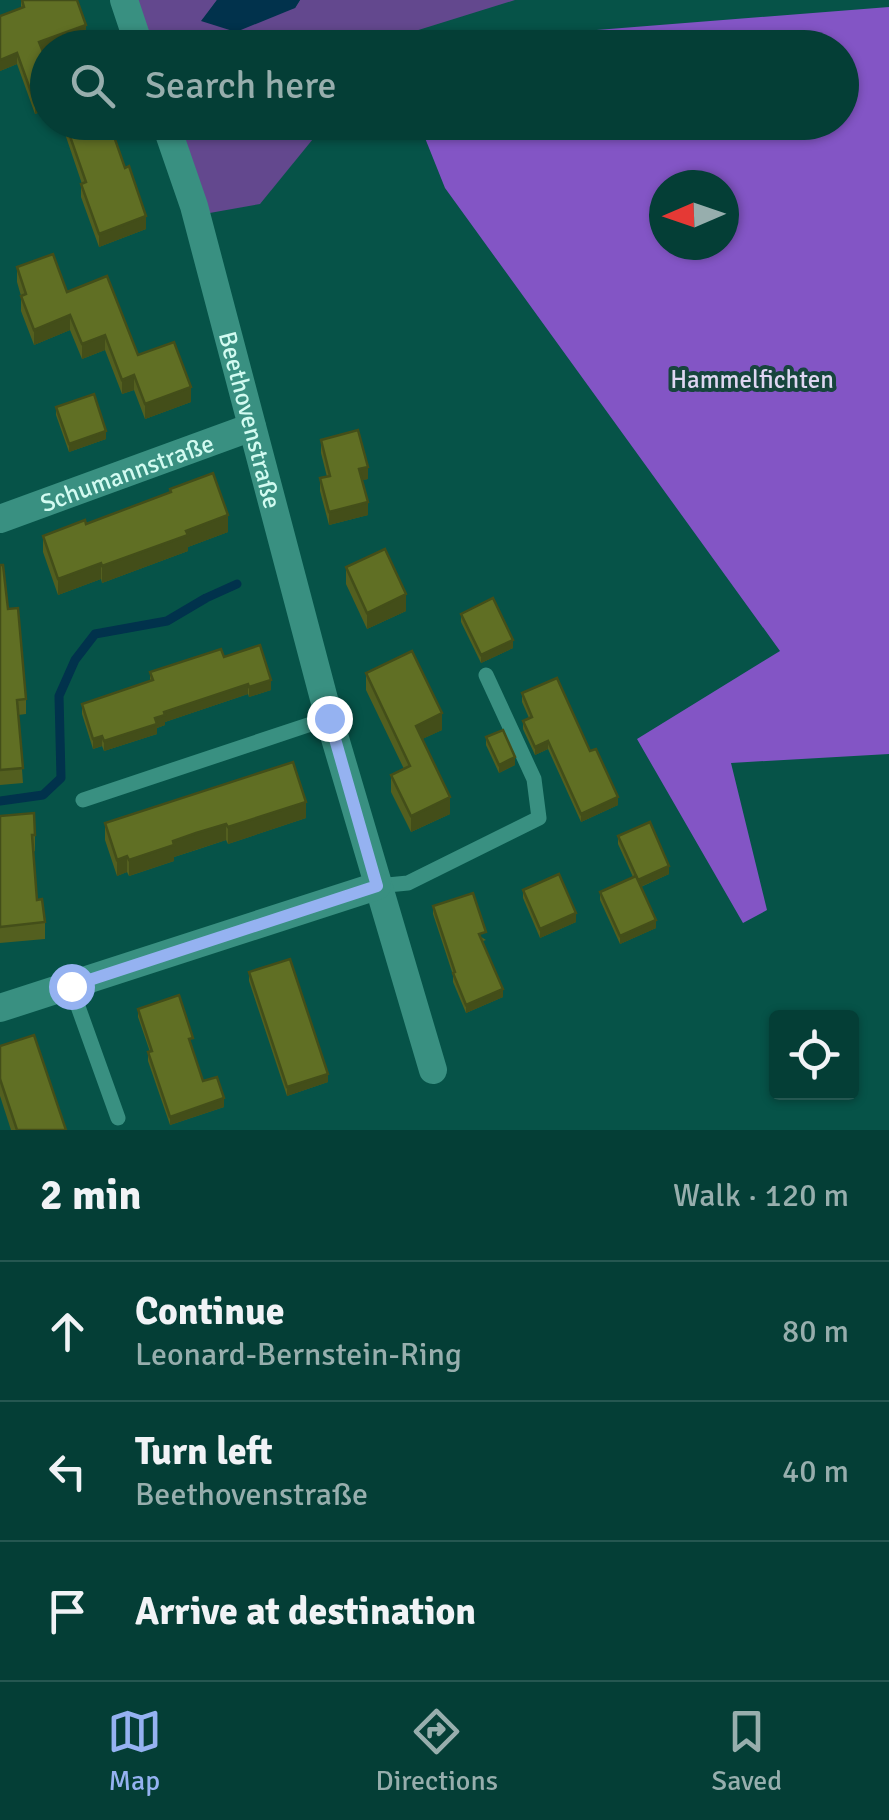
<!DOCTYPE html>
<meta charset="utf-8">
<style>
:root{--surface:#043e36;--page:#124942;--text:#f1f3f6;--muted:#97aead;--line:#255751;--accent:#95b2f1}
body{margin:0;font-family:Signika,sans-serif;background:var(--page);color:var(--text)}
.controls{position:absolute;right:30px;bottom:30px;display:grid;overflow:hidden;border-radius:10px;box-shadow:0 2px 8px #0004}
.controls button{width:90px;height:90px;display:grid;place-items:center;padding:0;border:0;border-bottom:2px solid var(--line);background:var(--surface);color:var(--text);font:50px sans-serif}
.compass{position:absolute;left:649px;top:170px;width:90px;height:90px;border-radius:50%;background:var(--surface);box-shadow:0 2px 8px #0004;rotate:268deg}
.stop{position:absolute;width:30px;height:30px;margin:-22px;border:8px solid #95b2f1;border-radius:50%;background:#fff}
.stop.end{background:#95b2f1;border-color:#fff;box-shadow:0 2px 10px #0008}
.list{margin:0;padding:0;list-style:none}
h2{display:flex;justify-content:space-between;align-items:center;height:130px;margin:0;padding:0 40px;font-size:42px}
h2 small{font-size:32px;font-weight:400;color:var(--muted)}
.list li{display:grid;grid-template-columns:65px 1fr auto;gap:30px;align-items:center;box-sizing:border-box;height:140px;padding:0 40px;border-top:2px solid var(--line)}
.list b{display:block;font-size:38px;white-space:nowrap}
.list p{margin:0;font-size:32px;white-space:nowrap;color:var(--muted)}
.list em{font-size:32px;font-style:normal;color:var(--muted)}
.icon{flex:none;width:55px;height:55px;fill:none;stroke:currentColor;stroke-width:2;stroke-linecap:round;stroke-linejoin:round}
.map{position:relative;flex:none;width:889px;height:1130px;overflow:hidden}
.search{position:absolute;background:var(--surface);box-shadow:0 2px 8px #0004;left:30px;right:30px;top:30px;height:110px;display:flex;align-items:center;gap:25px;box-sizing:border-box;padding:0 35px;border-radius:55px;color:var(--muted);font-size:38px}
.sheet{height:550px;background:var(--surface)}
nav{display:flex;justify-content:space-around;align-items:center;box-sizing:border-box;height:140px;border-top:2px solid var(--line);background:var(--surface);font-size:28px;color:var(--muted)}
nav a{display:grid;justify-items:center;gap:5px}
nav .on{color:var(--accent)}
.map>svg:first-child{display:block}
.green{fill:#63488e}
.forest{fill:#8355c5;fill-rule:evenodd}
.water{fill:#01324c}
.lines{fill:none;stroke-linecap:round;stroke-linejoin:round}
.stream{stroke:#01324c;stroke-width:9}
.service{stroke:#399081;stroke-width:15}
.minor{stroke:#399081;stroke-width:28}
.wall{fill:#535f1f}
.shaded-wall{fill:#434e19}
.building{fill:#606f24;stroke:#434e19;stroke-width:2.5}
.route{stroke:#95b2f1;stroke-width:12}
.labels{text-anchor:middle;stroke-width:8;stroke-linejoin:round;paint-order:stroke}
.park-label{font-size:25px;fill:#dfd6f2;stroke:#17453d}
.street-label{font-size:25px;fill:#d2fbf1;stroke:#17453d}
</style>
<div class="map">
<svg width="889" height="1130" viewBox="0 0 889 1130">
<rect width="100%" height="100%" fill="#065348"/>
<!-- green -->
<g class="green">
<polygon points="136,0 217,0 202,21 295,8 300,0 515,0 396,37 387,48 151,47"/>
<polygon points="175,123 326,123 260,204 204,214"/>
</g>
<!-- forest -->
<path class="forest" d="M 889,7 L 889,754 L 731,763 L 767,910 L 743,923 L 637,739 L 780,651 L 445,188 L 423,133 L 425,122 L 842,122 L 842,48 L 491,47 L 508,37 ZM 664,185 L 724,185 L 724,245 L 664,245 Z"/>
<!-- water -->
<polygon class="water" points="217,0 300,0 295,8 236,32 201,21"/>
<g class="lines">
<!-- stream -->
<polyline class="stream" points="0,801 43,795 61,778 59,696 75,660 95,634 167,621 206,598 237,584"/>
<!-- service -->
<g class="service">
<polyline points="83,800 329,718"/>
<polyline points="377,886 408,883 539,818 534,779 486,675"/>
<polyline points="71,987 118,1118"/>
</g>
<!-- minor -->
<g class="minor">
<polyline points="124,0 140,48"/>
<path id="s1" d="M 165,122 L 194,206 L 329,718 L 433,1070"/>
<path id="s2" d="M 0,519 L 252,427"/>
<polyline points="0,1008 377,886"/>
</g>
</g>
<!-- wall -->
<g class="wall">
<polygon points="21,0 86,36 56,48 48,48 48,50 43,52 48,64 48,109 35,114 17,64 0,71 0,16 21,8"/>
<polygon points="61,122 109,122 146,229 99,247 81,197 81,184 82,184"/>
<polygon points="17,267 67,292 191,402 145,419 134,390 122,394 105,350 82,359 70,330 34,345 21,311 21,296 17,282"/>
<polygon points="56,407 106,439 69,452 56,415"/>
<polygon points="321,440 368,479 362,480 368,515 329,525 320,491 320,478 327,477 321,453"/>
<polygon points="170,489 228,532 188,547 188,551 102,583 101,579 58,595 43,552 43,536 86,524 170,492"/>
<polygon points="0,565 26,699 26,714 18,715 23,783 0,785"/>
<polygon points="346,567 406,611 367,629 346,584"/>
<polygon points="461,614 513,648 481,663 461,622"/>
<polygon points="224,657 271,690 249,697 248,694 165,722 165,725 157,728 157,734 104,751 102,746 93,749 82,714 82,704 150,681 150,672"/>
<polygon points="366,673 442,730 422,739 450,814 411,832 391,792 391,775 404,769 366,690"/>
<polygon points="522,693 590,751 618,805 581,822 548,749 535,755 523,729 523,721 529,718 522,702"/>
<polygon points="486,737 515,765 499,773 486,745"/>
<polygon points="0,816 35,835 35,851 33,852 37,900 45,922 45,939 0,943"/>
<polygon points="306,818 228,844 226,840 196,850 174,857 174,861 129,876 127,872 117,876 105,840 105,823"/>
<polygon points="618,836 669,874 641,887 656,928 620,944 600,900 600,892 633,877 618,844"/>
<polygon points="523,890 576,922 540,938 523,898"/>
<polygon points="433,906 486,940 483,941 503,997 466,1013 453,982 453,975 433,914"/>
<polygon points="249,972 328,1082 287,1096 249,981"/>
<polygon points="138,1009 193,1047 192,1047 203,1081 224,1107 170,1125 148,1061 148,1052 150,1052 138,1017"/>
<polygon points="0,1046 66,1130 11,1130 0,1096"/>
</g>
<!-- shaded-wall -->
<g class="shaded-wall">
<polygon points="86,25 86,36 56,48 48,48 48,50 39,53 39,42"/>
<polygon points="17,53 17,64 0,71 0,60"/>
<polygon points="48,98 48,109 35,114 35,103"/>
<polygon points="146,216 146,229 99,247 99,234"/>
<polygon points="70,315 70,330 34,345 34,330"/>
<polygon points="105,335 105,350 82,359 82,344"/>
<polygon points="134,375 134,390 122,394 122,380"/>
<polygon points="191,387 191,402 145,419 145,404"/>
<polygon points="106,431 106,439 69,452 69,444"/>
<polygon points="368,467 368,479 359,481 359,469"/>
<polygon points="368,502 368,515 329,525 329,512"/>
<polygon points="228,515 228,532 188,547 188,551 102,583 102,566"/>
<polygon points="101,563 101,579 58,595 58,579"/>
<polygon points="406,594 406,611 367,629 367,613"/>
<polygon points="513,640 513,648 481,663 481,655"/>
<polygon points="271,680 271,690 249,697 249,687"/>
<polygon points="248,684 248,694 165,722 165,725 157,728 157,734 104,751 104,741 155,718 164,712"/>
<polygon points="442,713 442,730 416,742 416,726"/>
<polygon points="102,736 102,746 93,749 93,739"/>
<polygon points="548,741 548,749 535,755 535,747"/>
<polygon points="515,757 515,765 499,773 499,765"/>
<polygon points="450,797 450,814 411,832 411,816"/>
<polygon points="618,797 618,805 581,822 581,814"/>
<polygon points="306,802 306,818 228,844 228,827"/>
<polygon points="226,824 226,840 174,857 174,861 129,876 129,860 173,841"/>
<polygon points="127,856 127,872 117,876 117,860"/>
<polygon points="669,866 669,874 638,888 638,880"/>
<polygon points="576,913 576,922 540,938 540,929"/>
<polygon points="656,920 656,928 620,944 620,936"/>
<polygon points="503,989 503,997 466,1013 466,1005"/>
<polygon points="328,1074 328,1082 287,1096 287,1087"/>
<polygon points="224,1098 224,1107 170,1125 170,1117"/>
</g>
<!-- building -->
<g class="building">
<polygon points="22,0 77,0 86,25 39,42 48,64 48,98 35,103 17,53 0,60 0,16 24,7"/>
<polygon points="65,122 109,122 125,168 129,166 146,216 99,234 81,184 86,182"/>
<polygon points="53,254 67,292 107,276 138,355 174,342 191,387 145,404 134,375 122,380 105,335 82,344 70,315 34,330 21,296 26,294 17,267"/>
<polygon points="94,394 106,431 69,444 56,407"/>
<polygon points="358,430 368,467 359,469 368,502 329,512 320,478 330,476 321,440"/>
<polygon points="213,473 228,515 186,531 188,535 102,566 101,563 58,579 43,536 85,520 86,524 171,492 170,489"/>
<polygon points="385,549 406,594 367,613 346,567"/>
<polygon points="0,565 3,565 8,609 18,608 26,699 17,700 23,768 0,770"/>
<polygon points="493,598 513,640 481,655 461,614"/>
<polygon points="260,645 271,680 249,687 248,684 164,712 165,715 155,718 157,724 104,741 102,736 93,739 82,704 153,680 150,672 221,649 224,657"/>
<polygon points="412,651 442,713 416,726 450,797 411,816 391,775 410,766 366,673"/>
<polygon points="557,678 590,751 596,749 618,797 581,814 548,741 535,747 523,721 532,717 522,693"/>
<polygon points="503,730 515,757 499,765 486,737"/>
<polygon points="293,762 306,802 228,827 226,824 196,833 173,841 174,845 129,860 127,856 117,860 105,823"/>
<polygon points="34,813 35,835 32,835 37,900 42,899 45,922 0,927 0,816"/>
<polygon points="650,822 669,866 638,880 618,836"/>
<polygon points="559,874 576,913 540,929 523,890"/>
<polygon points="636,876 656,920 620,936 600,892"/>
<polygon points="473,893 486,932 479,934 503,989 466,1005 453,973 455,972 433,906"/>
<polygon points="290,959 328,1074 287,1087 249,972"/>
<polygon points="179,995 193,1038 189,1039 203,1081 217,1077 224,1098 170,1117 148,1052 152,1051 138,1009"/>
<polygon points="34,1035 66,1130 17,1130 0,1079 0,1046"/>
</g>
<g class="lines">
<!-- route -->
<polyline class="route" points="71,986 377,886 329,718"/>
</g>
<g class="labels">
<!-- park labels -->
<g class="park-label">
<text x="752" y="388">Hammelfichten</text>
</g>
<!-- street labels -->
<g class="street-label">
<text dy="9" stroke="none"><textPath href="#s1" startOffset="310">Beethovenstraße</textPath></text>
<text dy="9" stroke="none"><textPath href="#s2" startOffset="135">Schumannstraße</textPath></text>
</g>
</g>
</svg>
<div class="controls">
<button><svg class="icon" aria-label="locate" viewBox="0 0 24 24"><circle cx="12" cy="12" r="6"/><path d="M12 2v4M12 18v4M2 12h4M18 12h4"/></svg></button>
</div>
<svg class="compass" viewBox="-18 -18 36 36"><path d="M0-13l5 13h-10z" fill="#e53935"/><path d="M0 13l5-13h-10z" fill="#97aead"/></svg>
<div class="stop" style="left:71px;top:986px"></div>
<div class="stop end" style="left:329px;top:718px"></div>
<div class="search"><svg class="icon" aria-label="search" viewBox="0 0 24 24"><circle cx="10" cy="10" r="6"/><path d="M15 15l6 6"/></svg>Search here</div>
</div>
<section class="sheet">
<h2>2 min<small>Walk · 120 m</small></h2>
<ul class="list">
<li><svg class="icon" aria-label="ahead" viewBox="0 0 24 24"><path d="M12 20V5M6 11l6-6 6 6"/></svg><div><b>Continue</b><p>Leonard-Bernstein-Ring</p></div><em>80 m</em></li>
<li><svg class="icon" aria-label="left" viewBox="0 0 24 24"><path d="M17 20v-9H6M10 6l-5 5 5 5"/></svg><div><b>Turn left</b><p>Beethovenstraße</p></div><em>40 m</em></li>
<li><svg class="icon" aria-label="arrive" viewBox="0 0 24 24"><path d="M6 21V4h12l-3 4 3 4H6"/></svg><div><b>Arrive at destination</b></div></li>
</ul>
</section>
<nav>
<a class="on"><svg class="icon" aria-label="map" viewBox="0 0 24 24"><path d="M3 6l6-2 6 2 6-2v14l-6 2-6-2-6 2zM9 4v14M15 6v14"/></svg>Map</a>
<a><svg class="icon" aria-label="directions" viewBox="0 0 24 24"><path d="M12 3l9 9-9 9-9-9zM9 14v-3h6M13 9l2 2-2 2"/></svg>Directions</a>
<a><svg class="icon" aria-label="saved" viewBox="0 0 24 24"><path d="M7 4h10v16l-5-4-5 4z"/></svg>Saved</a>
</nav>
